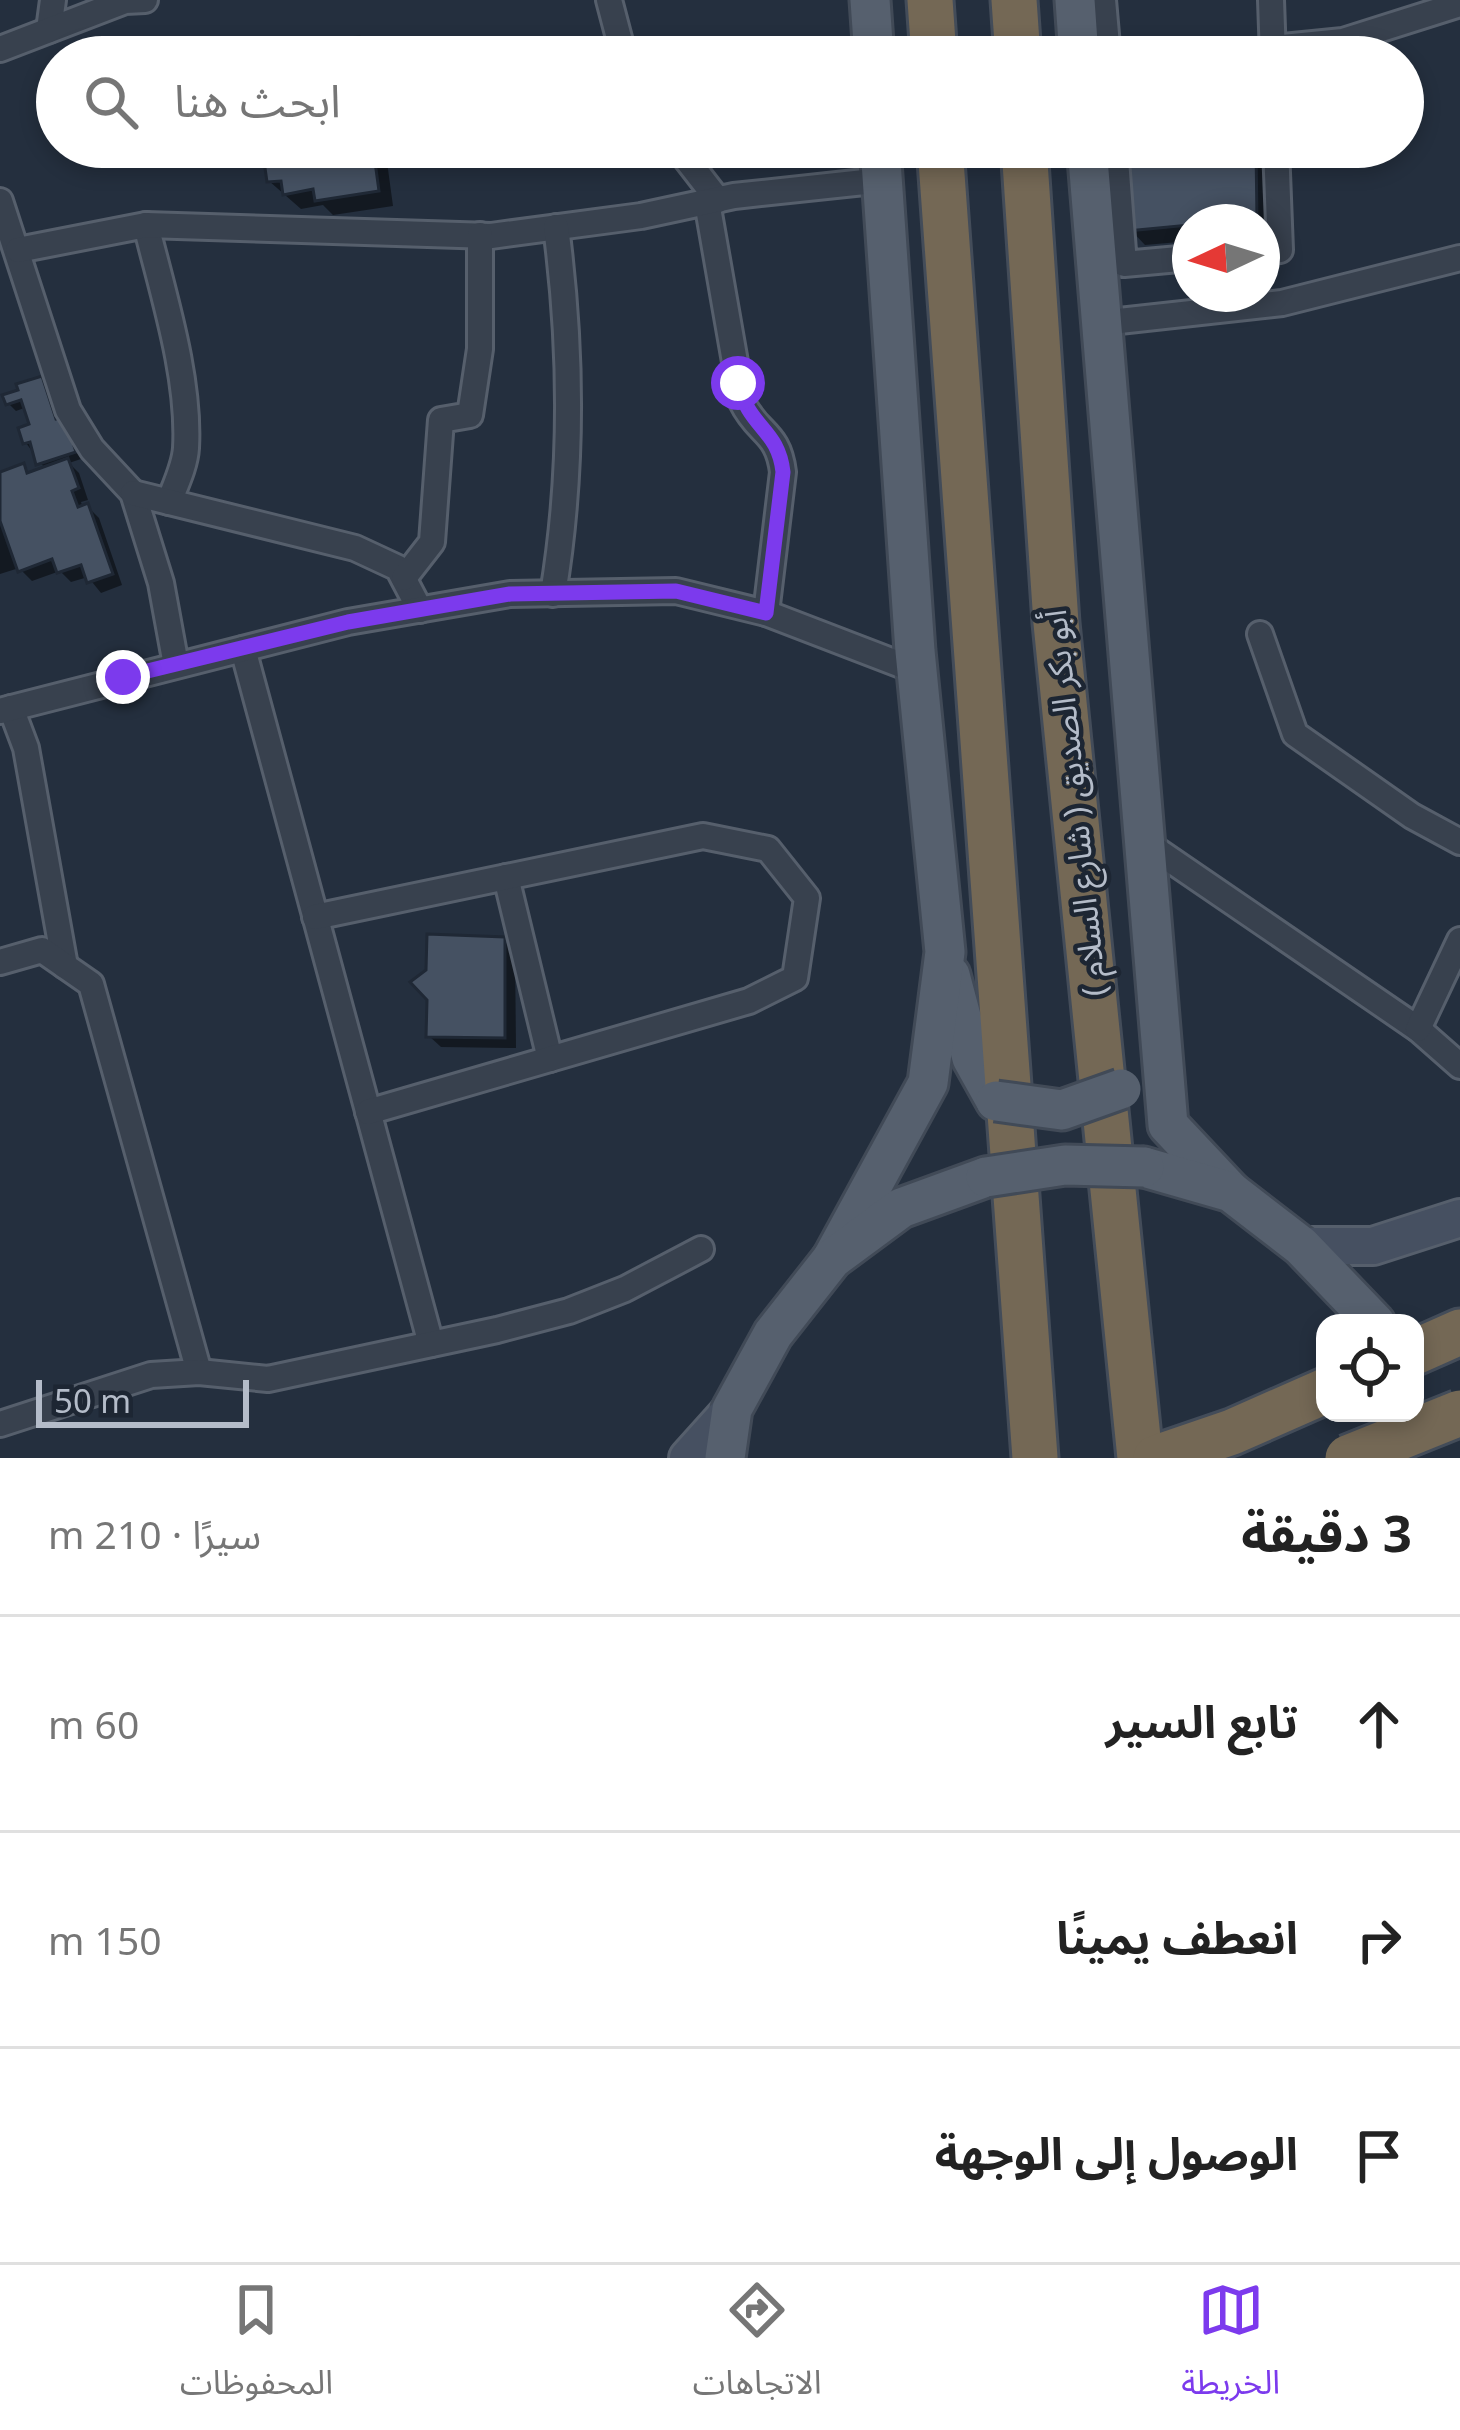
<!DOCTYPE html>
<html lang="ar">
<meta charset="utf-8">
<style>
:root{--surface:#fff;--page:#f6f6f6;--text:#222;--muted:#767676;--line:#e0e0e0;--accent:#7c3aed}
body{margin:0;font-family:"Noto Sans","Noto Sans Arabic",sans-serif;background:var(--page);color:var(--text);direction:rtl}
.controls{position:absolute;right:36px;bottom:36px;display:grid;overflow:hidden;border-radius:24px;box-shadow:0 6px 18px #0003}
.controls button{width:108px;height:108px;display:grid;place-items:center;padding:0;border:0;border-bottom:3px solid var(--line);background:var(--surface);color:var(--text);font:60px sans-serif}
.compass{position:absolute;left:1172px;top:204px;width:108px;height:108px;border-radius:50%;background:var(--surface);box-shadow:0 6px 18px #0003;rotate:266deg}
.scale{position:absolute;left:36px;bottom:30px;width:213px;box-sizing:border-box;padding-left:12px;border:6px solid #b4bcc9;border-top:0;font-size:33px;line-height:42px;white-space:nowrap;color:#b4bcc9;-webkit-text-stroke:9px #1d2633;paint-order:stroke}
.stop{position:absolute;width:36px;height:36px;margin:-27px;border:9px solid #7c3aed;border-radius:50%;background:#fff}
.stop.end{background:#7c3aed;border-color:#fff;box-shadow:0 3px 12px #0008}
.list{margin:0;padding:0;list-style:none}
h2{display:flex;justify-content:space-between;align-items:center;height:156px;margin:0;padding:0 48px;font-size:51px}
h2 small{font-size:39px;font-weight:400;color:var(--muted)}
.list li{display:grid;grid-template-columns:78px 1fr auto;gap:36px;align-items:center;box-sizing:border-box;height:216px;padding:0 48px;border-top:3px solid var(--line)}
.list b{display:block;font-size:45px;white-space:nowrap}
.list em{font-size:39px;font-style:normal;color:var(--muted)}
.icon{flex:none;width:66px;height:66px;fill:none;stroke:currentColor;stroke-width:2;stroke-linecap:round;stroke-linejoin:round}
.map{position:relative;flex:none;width:1460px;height:1458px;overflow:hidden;direction:ltr}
.search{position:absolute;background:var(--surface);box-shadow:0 6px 18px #0003;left:36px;right:36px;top:36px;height:132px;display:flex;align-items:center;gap:30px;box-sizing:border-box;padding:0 42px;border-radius:66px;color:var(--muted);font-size:45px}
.sheet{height:804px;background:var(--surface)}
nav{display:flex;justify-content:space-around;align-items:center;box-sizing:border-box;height:168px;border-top:3px solid var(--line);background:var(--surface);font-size:33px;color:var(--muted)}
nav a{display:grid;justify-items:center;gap:6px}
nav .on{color:var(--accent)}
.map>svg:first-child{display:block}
.shadow{fill:#0007}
.building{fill:#455162;stroke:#1f2835;stroke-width:3}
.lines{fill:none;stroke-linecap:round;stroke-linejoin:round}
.street-casing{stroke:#565f6c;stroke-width:30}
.secondary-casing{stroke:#565f6c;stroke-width:42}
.primary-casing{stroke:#414a57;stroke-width:45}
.highway-casing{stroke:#434c59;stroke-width:51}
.street{stroke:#38414e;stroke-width:24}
.secondary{stroke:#465061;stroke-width:36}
.primary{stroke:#56606e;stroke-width:39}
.highway{stroke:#746855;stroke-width:45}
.primary-bridge-casing{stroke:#414a57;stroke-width:45;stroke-linecap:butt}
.highway-bridge-casing{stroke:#434c59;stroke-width:51;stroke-linecap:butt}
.primary-bridge{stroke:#56606e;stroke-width:39}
.highway-bridge{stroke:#746855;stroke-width:45}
.route{stroke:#7c3aed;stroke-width:15}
.labels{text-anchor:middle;stroke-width:9;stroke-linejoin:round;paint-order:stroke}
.street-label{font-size:33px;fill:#b4bcc9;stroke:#1d2633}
</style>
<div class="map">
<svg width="1460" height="1458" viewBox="0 0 1460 1458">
<rect width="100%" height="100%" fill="#242f3e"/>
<!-- shadow -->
<g class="shadow">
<polygon points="358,40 373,57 270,57"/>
<polygon points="265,147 385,147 393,206 333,215 323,205 301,209 269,181"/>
<polygon points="1128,147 1270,147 1271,234 1262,235 1262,222 1190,222 1190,241 1145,245 1130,229"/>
<polygon points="42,380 49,387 59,421 71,427 81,459 69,463 79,473 88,500 81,502 83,508 87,506 99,518 122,585 101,593 88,577 71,582 60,571 32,581 19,568 0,574 0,475 23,467 31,475 46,470 26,443 33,426 27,407 16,411 9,404"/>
<polygon points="503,940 515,951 516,1048 441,1047 429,1036"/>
</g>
<!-- building -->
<g class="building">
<polygon points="359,37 361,57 267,57 266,46"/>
<polygon points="262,147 373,147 379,191 315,201 313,189 283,195 281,181 267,182"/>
<polygon points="1125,147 1256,147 1257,220 1190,222 1190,225 1127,231"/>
<polygon points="42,376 56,419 65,417 76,452 36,465 30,442 23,444 18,428 29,424 21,400 6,405 2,395 18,390 16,384"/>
<polygon points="68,458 79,488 72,491 78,507 88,503 113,574 87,583 81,565 57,573 52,559 18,572 0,521 0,472 24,463 27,473"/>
<polygon points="427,934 505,937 505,1038 426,1037 427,1000 410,982 426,970"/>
</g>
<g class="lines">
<!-- street casing -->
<g class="street-casing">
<g id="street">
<polyline points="609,0 624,57"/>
<polyline points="1103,0 1108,57"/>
<polyline points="1271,0 1273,57"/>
<polyline points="49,30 53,0"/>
<polyline points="0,49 125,1 145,0"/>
<polyline points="1234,57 1273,48 1343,41 1460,4"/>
<polyline points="677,147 718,200"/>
<polyline points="1115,147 1124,264 1190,258"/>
<polyline points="0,201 68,410 92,449 133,493 161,583 176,665"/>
<path d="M 707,202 L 742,402 C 758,435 778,431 783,472 L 766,613"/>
<path d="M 146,225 C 163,294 190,377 186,448 C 185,466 175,486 169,502"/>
<polyline points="18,250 146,225 491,236 641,216 734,196 883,180"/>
<polyline points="1262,252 1280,250 1276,147"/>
<polyline points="1101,323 1282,303 1460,258"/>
<polyline points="133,493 355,548 398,568 420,610"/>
<polyline points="404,578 432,542 441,420 470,415 480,349 480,235"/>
<path d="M 553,594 C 573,473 572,349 556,227"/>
<polyline points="1260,634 1295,734 1412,816 1460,842"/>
<polyline points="243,649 431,1344"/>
<polyline points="11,708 26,748 65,966"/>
<polyline points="0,711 348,622 510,594 676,591 766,613 917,671"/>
<polyline points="1146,843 1418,1029 1460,1066"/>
<polyline points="506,877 550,1059"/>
<polyline points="315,917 703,836 768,849 807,898 795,978 749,1001 368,1112"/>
<polyline points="0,962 42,950 91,984 199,1372"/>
<polyline points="1418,1029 1460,940"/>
<polyline points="0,1424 151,1375 199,1372 268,1379 497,1330 569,1311 625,1289 701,1249"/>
</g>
</g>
<!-- secondary casing -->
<g class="secondary-casing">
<g id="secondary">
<polyline points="1301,1246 1373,1246 1460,1218"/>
<polyline points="688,1458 732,1409"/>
</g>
</g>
<!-- primary casing -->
<g class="primary-casing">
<g id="primary">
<polyline points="870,0 874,57"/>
<polyline points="1075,0 1079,57"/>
<polyline points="1087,147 1168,1125 1231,1192"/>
<polyline points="950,975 972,1058 996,1101"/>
<polyline points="1144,1167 1231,1192 1301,1246 1375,1323"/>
<polyline points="832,1259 928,1083 945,952 915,651 880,147"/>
<polyline points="725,1458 732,1409 773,1334 832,1259 901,1208 986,1177"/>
</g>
</g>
<!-- highway casing -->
<g class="highway-casing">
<g id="highway">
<polyline points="930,0 934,57"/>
<polyline points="1014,0 1018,57"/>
<polyline points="940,147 1035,1458"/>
<polyline points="1024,147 1056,623 1140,1458"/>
<polyline points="1415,1352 1460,1332"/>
<polyline points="1156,1458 1232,1432 1325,1391"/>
</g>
</g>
<!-- street -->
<use href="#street" class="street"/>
<!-- secondary -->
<use href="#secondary" class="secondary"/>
<!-- primary -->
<use href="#primary" class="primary"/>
<!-- highway -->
<use href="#highway" class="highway"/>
<!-- primary-bridge casing -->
<g class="primary-bridge-casing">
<g id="primary-bridge">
<polyline points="996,1101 1062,1110 1121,1089"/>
<polyline points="986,1177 1065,1165 1144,1167"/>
</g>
</g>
<!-- highway-bridge casing -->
<g class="highway-bridge-casing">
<polyline id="highway-bridge" points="1348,1458 1460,1413"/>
</g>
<!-- primary-bridge -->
<use href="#primary-bridge" class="primary-bridge"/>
<!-- highway-bridge -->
<use href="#highway-bridge" class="highway-bridge"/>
</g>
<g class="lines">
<!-- route -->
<path class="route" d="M 123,677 L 348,622 L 510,594 L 676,591 L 766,613 L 783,472 C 778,428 749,429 738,383"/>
</g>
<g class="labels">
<!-- street labels -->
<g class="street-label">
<text transform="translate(1074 803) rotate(-96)" y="12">( شارع السلام ) أبو بكر الصديق</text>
</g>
</g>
</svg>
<div class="controls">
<button><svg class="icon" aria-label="locate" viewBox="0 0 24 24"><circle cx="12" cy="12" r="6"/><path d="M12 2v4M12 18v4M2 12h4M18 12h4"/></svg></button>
</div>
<svg class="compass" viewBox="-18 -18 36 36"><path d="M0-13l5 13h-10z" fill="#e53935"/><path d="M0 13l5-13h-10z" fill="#767676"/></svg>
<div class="scale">50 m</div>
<div class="stop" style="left:738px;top:383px"></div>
<div class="stop end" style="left:123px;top:677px"></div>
<div class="search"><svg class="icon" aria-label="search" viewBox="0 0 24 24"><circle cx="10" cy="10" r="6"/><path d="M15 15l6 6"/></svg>ابحث هنا</div>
</div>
<section class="sheet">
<h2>3 دقيقة<small>سيرًا · 210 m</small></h2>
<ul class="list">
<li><svg class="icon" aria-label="ahead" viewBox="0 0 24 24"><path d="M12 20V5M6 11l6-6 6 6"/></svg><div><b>تابع السير</b></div><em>60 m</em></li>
<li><svg class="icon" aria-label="right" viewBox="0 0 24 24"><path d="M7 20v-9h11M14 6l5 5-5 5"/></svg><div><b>انعطف يمينًا</b></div><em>150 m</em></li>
<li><svg class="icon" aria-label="arrive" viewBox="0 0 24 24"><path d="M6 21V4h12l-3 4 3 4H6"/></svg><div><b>الوصول إلى الوجهة</b></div></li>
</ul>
</section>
<nav>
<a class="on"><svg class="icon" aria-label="map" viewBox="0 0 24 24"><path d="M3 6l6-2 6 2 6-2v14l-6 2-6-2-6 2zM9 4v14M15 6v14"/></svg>الخريطة</a>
<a><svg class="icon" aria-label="directions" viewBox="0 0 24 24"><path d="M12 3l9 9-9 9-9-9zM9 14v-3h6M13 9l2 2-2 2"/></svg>الاتجاهات</a>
<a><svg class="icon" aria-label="saved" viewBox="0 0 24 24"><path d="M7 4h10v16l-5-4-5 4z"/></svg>المحفوظات</a>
</nav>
